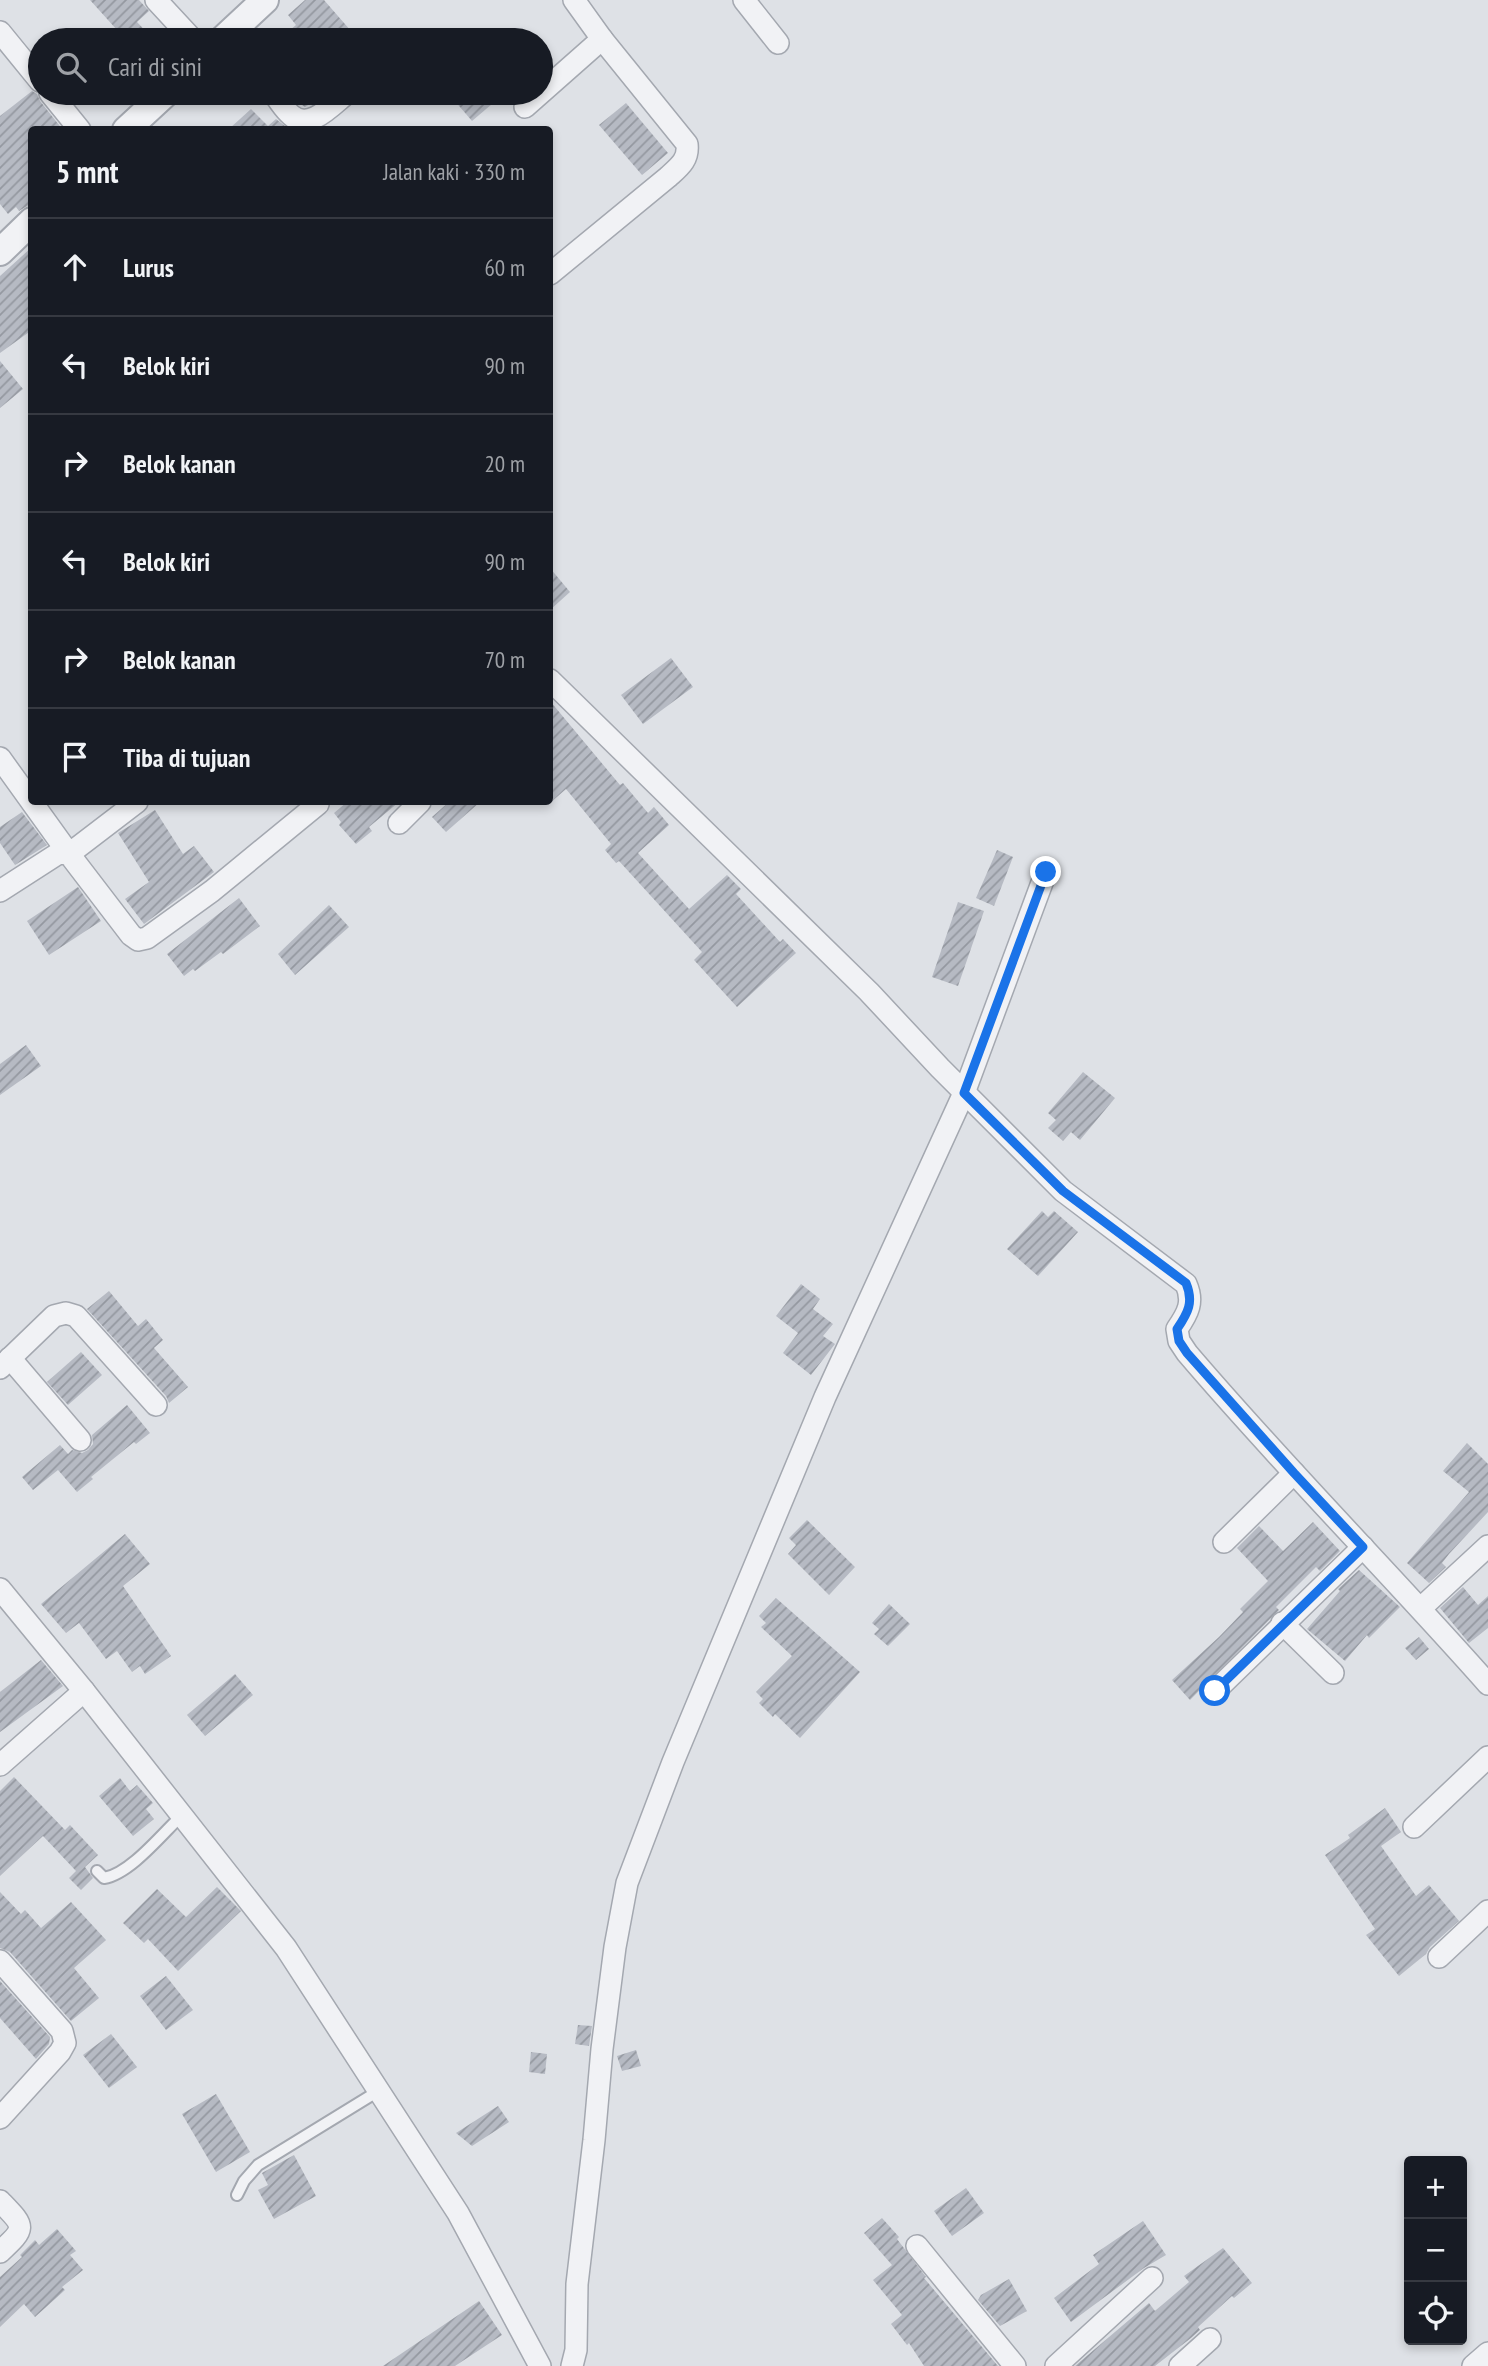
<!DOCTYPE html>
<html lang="id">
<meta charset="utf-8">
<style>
:root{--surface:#171b24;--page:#20242c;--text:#f1f3f6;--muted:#9ea1a6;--line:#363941}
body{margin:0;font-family:"PT Sans Narrow",sans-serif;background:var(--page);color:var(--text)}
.controls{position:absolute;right:21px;bottom:21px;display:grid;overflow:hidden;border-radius:7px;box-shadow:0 4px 10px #0003}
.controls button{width:63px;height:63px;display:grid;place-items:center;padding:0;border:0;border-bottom:2px solid var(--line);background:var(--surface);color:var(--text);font:35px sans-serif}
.stop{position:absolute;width:21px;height:21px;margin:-16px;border:5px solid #1a73e8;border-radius:50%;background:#fff}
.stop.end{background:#1a73e8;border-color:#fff;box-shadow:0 2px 7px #0008}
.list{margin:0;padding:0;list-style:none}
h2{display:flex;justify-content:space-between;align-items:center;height:91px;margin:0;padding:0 28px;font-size:30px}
h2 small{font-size:23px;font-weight:400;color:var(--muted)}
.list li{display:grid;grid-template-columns:46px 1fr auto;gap:21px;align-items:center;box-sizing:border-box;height:98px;padding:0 28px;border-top:2px solid var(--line)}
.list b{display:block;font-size:26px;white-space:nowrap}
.list em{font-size:23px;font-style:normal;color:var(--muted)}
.icon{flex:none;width:38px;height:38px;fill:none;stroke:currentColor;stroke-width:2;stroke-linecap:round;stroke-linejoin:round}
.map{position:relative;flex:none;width:1488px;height:2366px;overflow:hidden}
.search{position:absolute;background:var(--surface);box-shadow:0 4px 10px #0003;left:28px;top:28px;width:525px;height:77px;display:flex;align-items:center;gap:18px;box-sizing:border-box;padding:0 24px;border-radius:38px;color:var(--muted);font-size:26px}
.panel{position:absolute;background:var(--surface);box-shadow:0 4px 10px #0003;left:28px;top:126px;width:525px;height:679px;border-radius:7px}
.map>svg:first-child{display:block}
.building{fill:url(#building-hatch)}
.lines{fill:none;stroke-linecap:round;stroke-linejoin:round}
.service-casing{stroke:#a4a8b0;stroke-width:14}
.minor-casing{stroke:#a4a8b0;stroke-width:24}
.tertiary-casing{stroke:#a4a8b0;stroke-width:30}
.service{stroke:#f1f2f5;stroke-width:10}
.minor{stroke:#f1f2f5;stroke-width:21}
.tertiary{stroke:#f1f2f5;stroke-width:26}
.route{stroke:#1a73e8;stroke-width:9}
</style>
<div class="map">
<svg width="1488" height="2366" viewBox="0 0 1488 2366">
<defs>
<pattern id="building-hatch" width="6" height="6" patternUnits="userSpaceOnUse" patternTransform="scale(1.75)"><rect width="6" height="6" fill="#b6bac3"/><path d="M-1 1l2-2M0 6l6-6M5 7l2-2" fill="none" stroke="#9498a0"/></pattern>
</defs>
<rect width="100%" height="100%" fill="#dee1e6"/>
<!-- building -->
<g class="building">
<polygon points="90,0 139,0 149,11 137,22 154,40 126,40"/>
<polygon points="305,0 324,0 351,31 341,40 278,40 296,25 288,15"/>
<polygon points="32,91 37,94 40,101 63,130 32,130 32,203 19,211 16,207 8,214 0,204 0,116"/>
<polygon points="305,93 327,93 305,107 296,101"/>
<polygon points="448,93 505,93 472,121"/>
<polygon points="626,103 668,153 642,175 599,125"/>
<polygon points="251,109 268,126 276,119 289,129 228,130"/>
<polygon points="32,247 32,330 0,353 0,276"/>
<polygon points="0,361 23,389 0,408"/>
<polygon points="550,568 570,592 550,610"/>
<polygon points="671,658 693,687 643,724 621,695"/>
<polygon points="550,701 620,785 623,783 648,813 654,807 669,825 638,853 689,909 727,875 741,889 736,894 780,942 783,939 796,953 737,1007 694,960 702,952 619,861 616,863 605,850 611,844 566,789 550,803"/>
<polygon points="347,802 399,802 369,827 372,831 356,844 339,825 341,822 334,813"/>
<polygon points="449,802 480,802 446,832 432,817"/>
<polygon points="155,810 183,854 194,846 214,872 144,924 125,899 149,882 118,833"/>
<polygon points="22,812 47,845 15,865 0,843 0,827"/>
<polygon points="997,850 1013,857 994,906 976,898"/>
<polygon points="78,887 101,921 49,955 27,921"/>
<polygon points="239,898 260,926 223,954 221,952 195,971 193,969 184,976 167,954"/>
<polygon points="958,902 984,911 958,986 932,977"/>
<polygon points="329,905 349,927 295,975 278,954"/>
<polygon points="26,1045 41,1066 0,1095 0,1064"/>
<polygon points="1083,1072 1115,1098 1080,1140 1071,1132 1063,1141 1048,1128 1056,1120 1048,1113"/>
<polygon points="1042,1211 1048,1217 1054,1211 1078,1232 1038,1276 1007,1249"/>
<polygon points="801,1284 820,1299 813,1309 833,1324 823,1336 835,1344 811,1375 783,1353 798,1333 776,1316"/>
<polygon points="109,1291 138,1326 146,1319 163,1340 154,1348 188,1387 169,1403 166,1396 87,1309"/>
<polygon points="81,1352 102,1375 68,1405 47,1382"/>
<polygon points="127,1405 150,1433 136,1444 134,1442 91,1477 93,1479 77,1492 58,1470 33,1490 22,1477 60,1445 68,1454 72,1450 82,1453 88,1450 93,1444 92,1435"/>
<polygon points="1467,1443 1488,1464 1488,1512 1449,1554 1442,1563 1446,1567 1429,1583 1407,1563 1469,1492 1443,1471"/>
<polygon points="807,1520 855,1567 829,1595 788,1554 796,1545 789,1538"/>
<polygon points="1313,1522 1340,1551 1320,1571 1316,1567 1276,1607 1279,1610 1190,1700 1172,1680 1219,1637 1243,1612 1240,1609 1268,1581 1237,1548 1259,1526 1283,1551"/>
<polygon points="125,1534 150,1564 123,1586 171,1656 145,1674 140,1666 132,1672 117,1651 106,1659 79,1623 66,1633 41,1604"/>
<polygon points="1359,1570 1400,1607 1369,1638 1367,1635 1345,1661 1307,1629 1340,1591 1338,1589"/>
<polygon points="1463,1587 1478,1605 1488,1596 1488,1628 1469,1643 1440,1608"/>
<polygon points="776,1598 860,1672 800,1738 775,1714 773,1717 759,1703 763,1699 756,1692 792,1656 761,1627 766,1623 759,1616"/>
<polygon points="889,1604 910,1624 888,1646 874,1634 879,1629 872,1623"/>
<polygon points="1419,1637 1429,1649 1416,1660 1405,1648"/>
<polygon points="41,1660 63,1686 0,1732 0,1692"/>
<polygon points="235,1674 253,1695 205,1736 187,1715"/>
<polygon points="14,1777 65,1830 70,1825 98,1855 85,1867 93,1878 81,1890 69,1878 76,1871 43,1836 0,1876 0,1791"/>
<polygon points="120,1778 130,1791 137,1785 153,1803 146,1809 154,1819 133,1836 99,1796"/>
<polygon points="1385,1808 1401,1832 1381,1846 1416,1896 1429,1885 1459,1921 1430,1947 1426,1954 1399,1976 1366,1935 1375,1929 1325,1855 1350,1838 1348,1835"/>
<polygon points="217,1887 241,1911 178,1971 148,1939 144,1943 123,1923 157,1889 186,1917"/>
<polygon points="0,1892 21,1914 25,1910 41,1928 71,1902 106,1940 74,1968 99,1998 71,2021 10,1952 0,1948"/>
<polygon points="166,1976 193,2010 166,2030 140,1996"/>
<polygon points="0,1981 50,2037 49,2044 36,2059 0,2018"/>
<polygon points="578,2025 592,2026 589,2046 575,2044"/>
<polygon points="111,2034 137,2067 109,2088 83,2055"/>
<polygon points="636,2050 641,2066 622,2071 617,2056"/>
<polygon points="531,2052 547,2054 545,2074 529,2072"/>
<polygon points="216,2094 250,2152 216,2172 182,2114"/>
<polygon points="498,2106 509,2122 472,2146 456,2133"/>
<polygon points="294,2155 316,2196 274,2219 258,2190 268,2185 262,2173"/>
<polygon points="966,2188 984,2213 952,2236 934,2211"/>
<polygon points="882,2218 899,2237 897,2239 926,2277 924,2278 998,2366 924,2366 909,2343 907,2345 891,2324 902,2315 873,2280 892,2265 864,2233"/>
<polygon points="1143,2221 1166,2255 1144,2268 1071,2322 1054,2298 1099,2264 1093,2255"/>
<polygon points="57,2229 76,2251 70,2255 83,2270 62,2287 65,2290 35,2317 24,2304 0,2327 0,2277 22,2257 20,2255 35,2240 39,2245"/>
<polygon points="1223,2248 1252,2283 1234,2298 1232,2296 1198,2327 1200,2330 1191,2338 1155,2366 1075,2366 1149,2303 1155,2311 1189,2282 1184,2276"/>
<polygon points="1009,2279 1027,2311 1000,2326 978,2300 981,2295"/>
<polygon points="479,2301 502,2335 455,2366 383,2366"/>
</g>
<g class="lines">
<!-- service casing -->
<g class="service-casing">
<g id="service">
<path d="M 97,1871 L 104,1878 C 130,1874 162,1834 182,1815"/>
<polyline points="237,2195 244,2181 258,2165 380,2090"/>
</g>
</g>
<!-- minor casing -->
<g class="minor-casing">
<g id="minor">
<polyline points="156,0 193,40"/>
<polyline points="744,0 778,43"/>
<polyline points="0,32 40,81"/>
<polyline points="50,93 80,130"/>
<path d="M 273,93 C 279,100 284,109 291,115 C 309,132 333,104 347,93"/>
<polyline points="525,107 602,39"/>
<path d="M 550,274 L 668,177 C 679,167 689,160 687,144 L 602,39 L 574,0"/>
<path d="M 550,680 L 869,992 L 940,1068 L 1063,1191 L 1186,1284 C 1194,1302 1188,1313 1177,1329 L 1179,1341 L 1187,1353 C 1284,1467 1389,1572 1488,1684"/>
<polyline points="0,758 69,854 137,802"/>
<polyline points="399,823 420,802"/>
<polyline points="0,891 59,853 69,854 131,935 138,940 147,938 212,891 318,804 317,802"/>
<polyline points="10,1358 80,1440"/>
<polyline points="0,1368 54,1316 66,1313 76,1316 156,1405"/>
<polyline points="1224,1542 1294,1473"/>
<polyline points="0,1589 84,1691 286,1948 458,2213 540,2366"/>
<polyline points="1421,1608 1488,1546"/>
<polyline points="1282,1623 1333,1673"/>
<polyline points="1215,1691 1363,1547"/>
<polyline points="0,1765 84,1691"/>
<polyline points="1414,1827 1488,1757"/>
<polyline points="1439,1957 1488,1911"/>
<polyline points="0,1961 62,2031 65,2043 60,2052 0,2118"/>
<path d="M 0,2201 C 25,2227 27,2227 0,2252"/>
<polyline points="917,2246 1015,2366"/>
<polyline points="572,2366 576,2350 577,2284 594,2140 602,2049 615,1947 627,1883 673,1762 825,1397 964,1093 1046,872"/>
<polyline points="1056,2366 1152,2278"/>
<polyline points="1180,2366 1210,2339"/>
<polyline points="1473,2366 1488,2353"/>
</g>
</g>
<!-- tertiary casing -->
<g class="tertiary-casing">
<g id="tertiary">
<polyline points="222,40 265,0"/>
<polyline points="126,130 166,93"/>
<polyline points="0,252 32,221"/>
</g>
</g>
<!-- service -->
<use href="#service" class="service"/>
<!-- minor -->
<use href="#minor" class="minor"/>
<!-- tertiary -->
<use href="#tertiary" class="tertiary"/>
</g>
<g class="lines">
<!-- route -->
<path class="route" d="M 1046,872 L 964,1093 L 1063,1191 L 1186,1283 C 1194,1302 1188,1313 1177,1329 L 1179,1341 L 1187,1353 L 1294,1473 L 1363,1547 L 1215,1691"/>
</g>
</svg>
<div class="controls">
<button>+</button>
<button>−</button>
<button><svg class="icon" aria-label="locate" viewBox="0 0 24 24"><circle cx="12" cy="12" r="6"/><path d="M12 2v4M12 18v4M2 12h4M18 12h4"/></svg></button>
</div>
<div class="stop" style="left:1215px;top:1691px"></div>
<div class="stop end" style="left:1046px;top:872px"></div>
<div class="search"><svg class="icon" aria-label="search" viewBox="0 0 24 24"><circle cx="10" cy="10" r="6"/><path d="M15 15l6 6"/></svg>Cari di sini</div>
<section class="panel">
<h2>5 mnt<small>Jalan kaki · 330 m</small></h2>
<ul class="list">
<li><svg class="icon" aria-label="ahead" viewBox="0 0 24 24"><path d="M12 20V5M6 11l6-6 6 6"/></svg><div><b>Lurus</b></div><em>60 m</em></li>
<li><svg class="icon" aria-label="left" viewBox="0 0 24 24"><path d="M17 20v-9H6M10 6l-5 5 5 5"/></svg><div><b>Belok kiri</b></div><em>90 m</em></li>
<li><svg class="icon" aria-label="right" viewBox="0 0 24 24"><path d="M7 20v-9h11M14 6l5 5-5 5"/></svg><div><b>Belok kanan</b></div><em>20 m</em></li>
<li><svg class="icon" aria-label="left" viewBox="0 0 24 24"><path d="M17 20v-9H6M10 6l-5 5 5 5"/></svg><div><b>Belok kiri</b></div><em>90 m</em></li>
<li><svg class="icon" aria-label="right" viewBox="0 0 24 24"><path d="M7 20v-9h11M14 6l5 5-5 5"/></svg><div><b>Belok kanan</b></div><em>70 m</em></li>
<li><svg class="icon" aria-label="arrive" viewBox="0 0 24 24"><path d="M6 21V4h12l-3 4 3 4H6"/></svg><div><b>Tiba di tujuan</b></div></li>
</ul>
</section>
</div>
